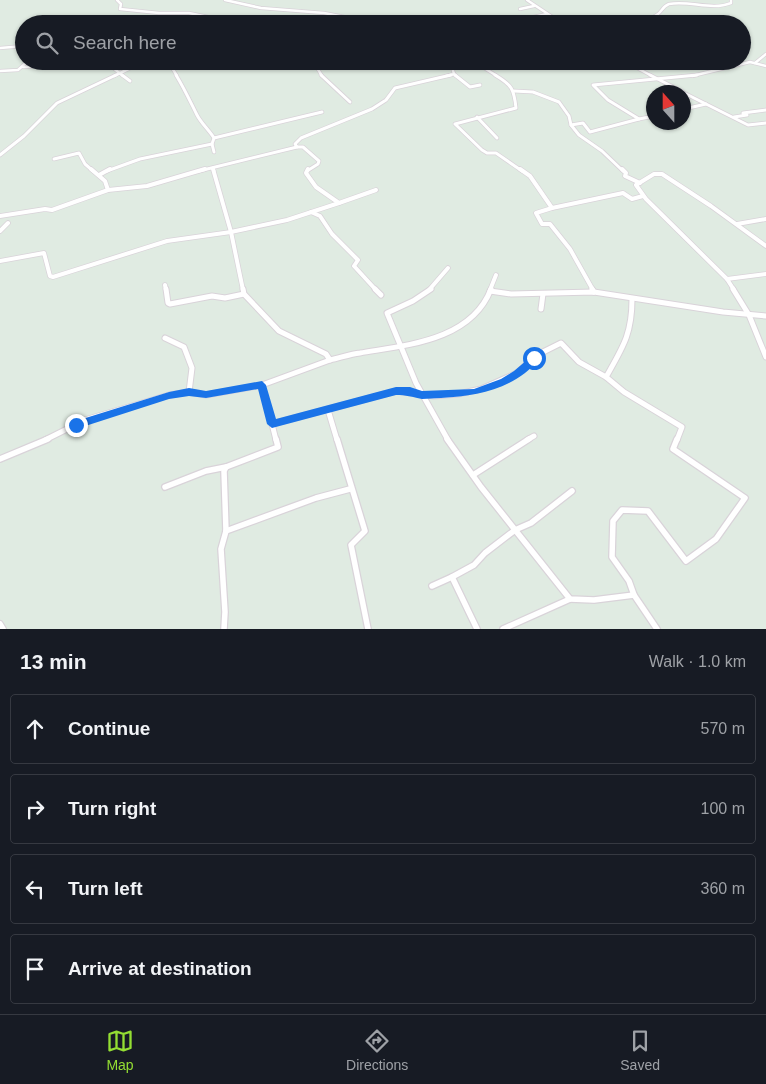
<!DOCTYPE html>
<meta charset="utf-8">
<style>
:root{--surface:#171b24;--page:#20242c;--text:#f1f3f6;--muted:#9ea1a6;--line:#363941;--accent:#94de33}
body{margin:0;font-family:Helvetica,sans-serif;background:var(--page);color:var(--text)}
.compass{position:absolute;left:646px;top:85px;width:45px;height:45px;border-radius:50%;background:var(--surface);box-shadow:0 1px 4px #0004;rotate:339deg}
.stop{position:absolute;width:15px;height:15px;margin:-11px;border:4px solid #1a73e8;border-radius:50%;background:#fff}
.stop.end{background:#1a73e8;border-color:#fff;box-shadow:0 1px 5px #0008}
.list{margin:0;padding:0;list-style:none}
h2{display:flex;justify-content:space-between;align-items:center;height:65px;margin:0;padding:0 20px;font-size:21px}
h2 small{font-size:16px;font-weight:400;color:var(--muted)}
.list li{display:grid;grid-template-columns:32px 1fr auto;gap:15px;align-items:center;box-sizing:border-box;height:70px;margin:0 10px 10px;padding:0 10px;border:1px solid var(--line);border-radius:5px}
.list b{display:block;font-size:19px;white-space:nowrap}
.list em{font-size:16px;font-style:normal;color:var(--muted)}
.icon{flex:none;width:28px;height:28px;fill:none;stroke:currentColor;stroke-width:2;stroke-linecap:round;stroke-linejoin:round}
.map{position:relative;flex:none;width:766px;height:629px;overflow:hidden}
.search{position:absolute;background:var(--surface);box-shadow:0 1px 4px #0004;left:15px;right:15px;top:15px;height:55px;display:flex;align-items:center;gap:12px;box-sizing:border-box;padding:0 18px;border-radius:28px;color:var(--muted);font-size:19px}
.sheet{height:385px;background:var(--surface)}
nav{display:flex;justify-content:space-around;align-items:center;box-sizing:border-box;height:70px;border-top:1px solid var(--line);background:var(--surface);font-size:14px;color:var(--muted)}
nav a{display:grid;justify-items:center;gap:2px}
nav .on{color:var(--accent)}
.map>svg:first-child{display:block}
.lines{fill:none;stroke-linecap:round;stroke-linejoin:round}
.minor-far4-casing{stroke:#d9d3d9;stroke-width:4}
.minor-far3-casing{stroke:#d9d3d9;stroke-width:4.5}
.minor-far2-casing{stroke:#d9d3d9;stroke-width:5.5}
.minor-far1-casing{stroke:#d9d3d9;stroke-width:7}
.minor-casing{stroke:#d9d3d9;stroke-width:8}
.minor-far4{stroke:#fff;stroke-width:2.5}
.minor-far3{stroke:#fff;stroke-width:3}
.minor-far2{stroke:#fff;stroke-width:4}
.minor-far1{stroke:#fff;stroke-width:5}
.minor{stroke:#fff;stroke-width:5.5}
.route{fill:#1a73e8}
</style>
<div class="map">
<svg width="766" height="629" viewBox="0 0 766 629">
<rect width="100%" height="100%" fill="#e0ebe2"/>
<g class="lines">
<!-- minor-far4 casing -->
<g class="minor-far4-casing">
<g id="minor-far4">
<polyline points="117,0 121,4 120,9 159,13 189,13 242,24"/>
<polyline points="225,0 261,8 324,13 381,24"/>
<polyline points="527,0 563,24"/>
<polyline points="520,9 534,6"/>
<polyline points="529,18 547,14"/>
<path d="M 624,24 C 634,23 649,21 658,14 C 662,11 663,6 669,4 C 690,0 711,11 731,3 L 731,0"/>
<polyline points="0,48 24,46"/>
<polyline points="168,61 177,76"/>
<polyline points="313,61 322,76"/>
<polyline points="473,61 497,76"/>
<polyline points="624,61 652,76"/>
<polyline points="755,63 766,54"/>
<polyline points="111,66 118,61"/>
<polyline points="23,67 60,65 111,66 123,76"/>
<polyline points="0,71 18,70 28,61"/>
<polyline points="454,74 456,76"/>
<polyline points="114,76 145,61"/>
<polyline points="446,76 454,74 452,67 475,63"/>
<polyline points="692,76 750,62 766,66"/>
</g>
</g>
<!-- minor-far3 casing -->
<g class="minor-far3-casing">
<g id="minor-far3">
<polyline points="122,75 130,81"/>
<path d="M 176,75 C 184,88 190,101 197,115 C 201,123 209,130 214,138 L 212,144 L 214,152"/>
<polyline points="321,75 350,102"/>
<polyline points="455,75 470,87 480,85"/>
<path d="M 495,75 C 512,85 514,89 516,108 L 455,124 L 482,150 L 487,153 L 496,153 L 522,171"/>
<polyline points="650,75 683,92"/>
<polyline points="514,91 533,92 559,102 569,116 571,125 579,135 602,151 623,171"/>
<polyline points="684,93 748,125 766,123"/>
<polyline points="684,109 706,104"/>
<polyline points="654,116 639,119 608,100 593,85 697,75"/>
<polyline points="477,117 497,138"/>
<polyline points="734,117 747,115 743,113 766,110"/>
<polyline points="571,125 583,123 590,132 639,119"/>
<polyline points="214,138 322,112"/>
<polyline points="0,155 24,136 57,103 116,75"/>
<polyline points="54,159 79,153 85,164 93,171"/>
<polyline points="213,168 214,171"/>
<polyline points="107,171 140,159 212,144"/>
<polyline points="199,171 297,147"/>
<polyline points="307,171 318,164 319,161 303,147 297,147 295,144 301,138 372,109 386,100 395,88 451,75"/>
</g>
</g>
<!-- minor-far2 casing -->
<g class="minor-far2-casing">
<g id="minor-far2">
<polyline points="91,169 105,181 108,190"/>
<polyline points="213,169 231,232 243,290"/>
<polyline points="308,169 306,173 316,187 339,203 376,190"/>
<polyline points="520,169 530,176 552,208 536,213 542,224 550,224 570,249 593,290"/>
<polyline points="622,169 626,173 625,176 640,183"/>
<polyline points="99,175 110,169"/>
<polyline points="552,208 623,193 632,199 643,196"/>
<polyline points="311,212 320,216 332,234 358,260 354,266 376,290"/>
<polyline points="0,216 45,209 52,210 108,190 147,186 205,169"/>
<polyline points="737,224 766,219"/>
<polyline points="0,231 8,223"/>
<polyline points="0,261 44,253 50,276 53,277 167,241 231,232 287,220 339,203"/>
<polyline points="727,279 766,274"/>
<polyline points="165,285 166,290"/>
<polyline points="429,290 448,268"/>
<polyline points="490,290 496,275"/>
<polyline points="734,290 727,279 646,199 636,185 654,174 662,174 711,206 766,246"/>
</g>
</g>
<!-- minor-far1 casing -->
<g class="minor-far1-casing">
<g id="minor-far1">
<polyline points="166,289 168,303 170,304 212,296 225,298 244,294"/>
<polyline points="243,289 244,294 279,331 326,354 330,360 262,385 272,424 396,391 434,396 458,394 481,389 517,373 537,355 561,343 579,362 606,377"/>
<polyline points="375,289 381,295"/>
<polyline points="431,289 413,301 387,313 416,383 448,440"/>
<polyline points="592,289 594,292"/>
<polyline points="733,289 749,315 766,357"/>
<polyline points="490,291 511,294 594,292 723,312 766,316"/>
<path d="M 632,299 C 632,334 623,347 606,377 L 624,392 L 682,427 L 677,440"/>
<polyline points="541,309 543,294"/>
<polyline points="165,338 184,347 192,368 189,392"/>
<path d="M 330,360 C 340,358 350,354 360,353 C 406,345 471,341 491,289"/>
<polyline points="328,410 337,440"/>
<polyline points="272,424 276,440"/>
<polyline points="45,440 85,420 169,395 189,392 206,395 262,385"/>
<polyline points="527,440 534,436"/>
</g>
</g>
<!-- minor casing -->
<g class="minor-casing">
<g id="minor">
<polyline points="337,439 365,531 351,545 368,629"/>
<polyline points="447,439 481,487 570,599 594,600 634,595"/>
<polyline points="0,459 48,439"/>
<polyline points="473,475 529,439"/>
<polyline points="165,487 206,471 226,467"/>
<polyline points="226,531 316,498 350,489"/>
<polyline points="432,586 452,577"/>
<polyline points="0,624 3,629"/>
<polyline points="224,629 225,612 221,549 226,531 224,471 226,467 278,447 276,439"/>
<polyline points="477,629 452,577 474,565 485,553 515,530 531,523 572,491"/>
<polyline points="503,629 570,599"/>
<polyline points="657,629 634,595 629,581 612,557 613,521 622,510 648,511 686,561 716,539 745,498 673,449 677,439"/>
</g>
</g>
<!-- minor-far4 -->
<use href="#minor-far4" class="minor-far4"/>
<!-- minor-far3 -->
<use href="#minor-far3" class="minor-far3"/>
<!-- minor-far2 -->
<use href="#minor-far2" class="minor-far2"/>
<!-- minor-far1 -->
<use href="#minor-far1" class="minor-far1"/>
<!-- minor -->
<use href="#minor" class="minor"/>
</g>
<!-- route -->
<path class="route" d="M 534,354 L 537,355 C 538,362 530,369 525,373 C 500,392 472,396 441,398 C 435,398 428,399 422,399 C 412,397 406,395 396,395 L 272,428 L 267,424 L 258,389 L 206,398 L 189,396 L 169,399 L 76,429 L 71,425 L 76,421 L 169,392 L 189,388 L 206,391 L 262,381 L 266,385 L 276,419 L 396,387 L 410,387 L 422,391 L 474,389 L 501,379 L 514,371 Z"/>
</svg>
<svg class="compass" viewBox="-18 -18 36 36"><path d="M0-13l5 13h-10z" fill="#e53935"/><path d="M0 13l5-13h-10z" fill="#9ea1a6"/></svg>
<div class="stop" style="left:534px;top:358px"></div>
<div class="stop end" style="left:76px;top:425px"></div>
<div class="search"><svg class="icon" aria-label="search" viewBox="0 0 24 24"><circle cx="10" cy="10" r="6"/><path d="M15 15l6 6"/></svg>Search here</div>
</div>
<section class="sheet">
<h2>13 min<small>Walk · 1.0 km</small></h2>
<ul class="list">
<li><svg class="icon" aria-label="ahead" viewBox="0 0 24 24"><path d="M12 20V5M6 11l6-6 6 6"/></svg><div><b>Continue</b></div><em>570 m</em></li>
<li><svg class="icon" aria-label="right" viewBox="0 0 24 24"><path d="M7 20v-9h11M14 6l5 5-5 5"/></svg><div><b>Turn right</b></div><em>100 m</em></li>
<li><svg class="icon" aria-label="left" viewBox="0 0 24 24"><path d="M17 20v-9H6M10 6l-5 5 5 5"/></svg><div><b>Turn left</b></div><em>360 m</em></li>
<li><svg class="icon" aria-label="arrive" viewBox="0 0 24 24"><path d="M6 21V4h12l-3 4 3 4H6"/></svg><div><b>Arrive at destination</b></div></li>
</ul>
</section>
<nav>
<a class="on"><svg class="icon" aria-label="map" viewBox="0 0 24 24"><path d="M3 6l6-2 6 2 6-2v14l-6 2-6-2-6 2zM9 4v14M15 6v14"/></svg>Map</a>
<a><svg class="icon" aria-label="directions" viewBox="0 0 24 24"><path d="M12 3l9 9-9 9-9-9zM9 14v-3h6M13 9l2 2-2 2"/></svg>Directions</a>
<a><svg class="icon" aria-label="saved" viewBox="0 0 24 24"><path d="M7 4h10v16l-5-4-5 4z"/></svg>Saved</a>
</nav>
